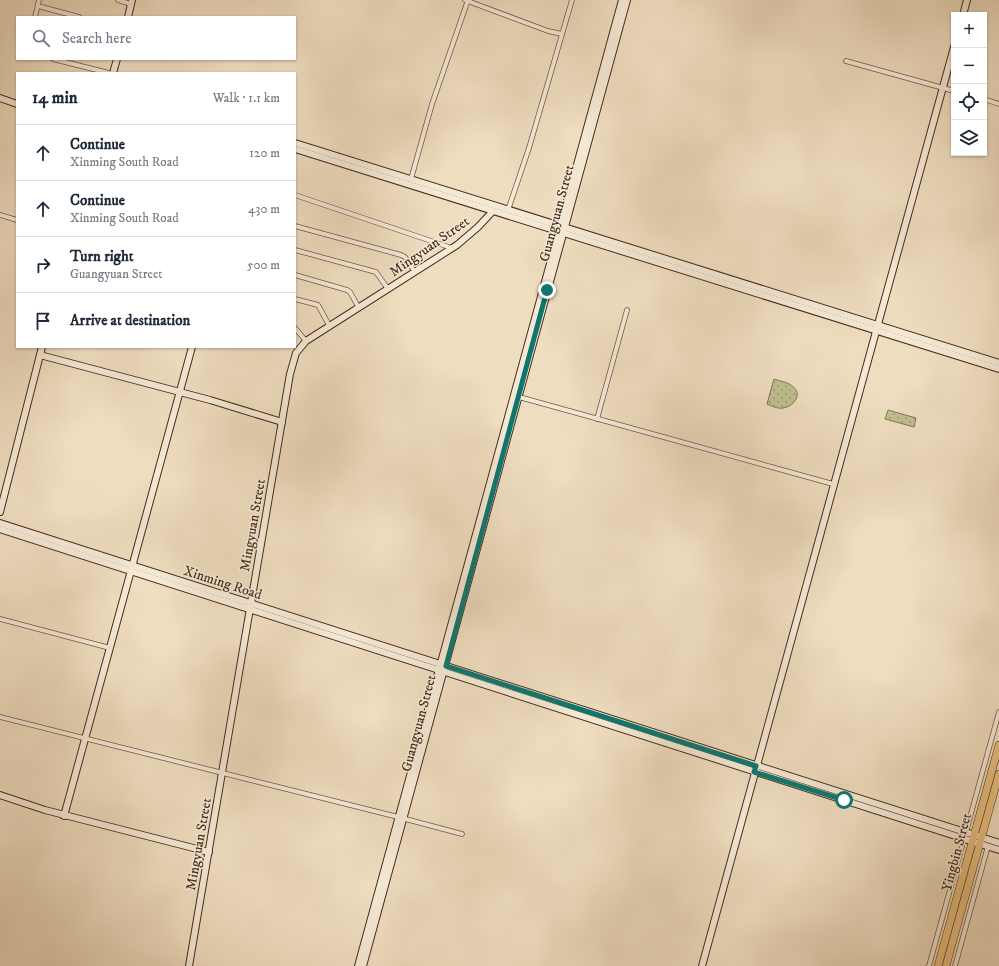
<!DOCTYPE html>
<meta charset="utf-8">
<style>
:root{--surface:#fff;--page:#f6f6f7;--text:#1f2937;--muted:#747a83;--line:#e0e1e3}
body{margin:0;font-family:"IM FELL DW Pica",serif;background:var(--page);color:var(--text)}
.controls{position:absolute;right:12px;top:12px;display:grid;overflow:hidden;border-radius:0px;box-shadow:0 1px 3px #0004}
.controls button{width:36px;height:36px;display:grid;place-items:center;padding:0;border:0;border-bottom:1px solid var(--line);background:var(--surface);color:var(--text);font:20px sans-serif}
.stop{position:absolute;width:12px;height:12px;margin:-9px;border:3px solid #0f766e;border-radius:50%;background:#fff}
.stop.end{background:#0f766e;border-color:#fff;box-shadow:0 1px 4px #0008}
.list{margin:0;padding:0;list-style:none}
h2{display:flex;justify-content:space-between;align-items:center;height:52px;margin:0;padding:0 16px;font-size:17px}
h2 small{font-size:13px;font-weight:400;color:var(--muted)}
.list li{display:grid;grid-template-columns:26px 1fr auto;gap:12px;align-items:center;box-sizing:border-box;height:56px;padding:0 16px;border-top:1px solid var(--line)}
.list b{display:block;font-size:15px;white-space:nowrap}
.list p{margin:0;font-size:13px;white-space:nowrap;color:var(--muted)}
.list em{font-size:13px;font-style:normal;color:var(--muted)}
.icon{flex:none;width:22px;height:22px;fill:none;stroke:currentColor;stroke-width:2;stroke-linecap:round;stroke-linejoin:round}
.map{position:relative;flex:none;width:999px;height:966px;overflow:hidden}
.search{position:absolute;background:var(--surface);box-shadow:0 1px 3px #0004;left:16px;top:16px;width:280px;height:44px;display:flex;align-items:center;gap:10px;box-sizing:border-box;padding:0 14px;border-radius:0px;color:var(--muted);font-size:15px}
.panel{position:absolute;background:var(--surface);box-shadow:0 1px 3px #0004;left:16px;top:72px;width:280px;height:276px;border-radius:0px}
.map>svg:first-child{display:block}
.grass{fill:url(#grass-dots);stroke:#827654}
.lines{fill:none;stroke-linecap:round;stroke-linejoin:round}
.street-casing{stroke:#705844;stroke-width:5.5}
.secondary-casing{stroke:#452c1a;stroke-width:8}
.primary-casing{stroke:#452c1a;stroke-width:8}
.street{stroke:#f5e9d6;stroke-width:4}
.secondary{stroke:#f5e9d6;stroke-width:6}
.primary{stroke:#e8be80;stroke-width:7}
.route{stroke:#0f766e;stroke-width:5}
.labels{text-anchor:middle;stroke-width:3;stroke-linejoin:round;paint-order:stroke}
.street-label{font-size:14px;fill:#452c1a;stroke:#f5e9d6}
</style>
<div class="map">
<svg width="999" height="966" viewBox="0 0 999 966">
<defs>
<pattern id="grass-dots" width="8" height="8" patternUnits="userSpaceOnUse"><rect width="8" height="8" fill="#bfbf8e"/><path d="M2 2h.1M6 6h.1" fill="none" stroke="#9d9b73" stroke-width="1.8" stroke-linecap="round"/></pattern>
</defs>
<rect width="100%" height="100%" fill="#efddc0"/>
<filter id="stains"><feTurbulence type="fractalNoise" baseFrequency=".005" numOctaves="4"/><feColorMatrix values="0 0 0 0 .2 0 0 0 0 .09 0 0 0 0 .02 0 0 0 .5 -.17"/></filter>
<radialGradient id="worn" r=".72"><stop offset=".6" stop-color="#630" stop-opacity="0"/><stop offset="1" stop-color="#630" stop-opacity=".3"/></radialGradient>
<!-- grass -->
<g class="grass">
<path d="M 774,379 C 779,381 788,382 792,386 C 804,394 793,407 783,408 C 778,409 771,406 767,404 Z"/>
<polygon points="888,410 916,418 914,427 885,419"/>
</g>
<g class="lines">
<!-- street casing -->
<g class="street-casing">
<g id="street">
<polyline points="118,0 131,4"/>
<polyline points="465,0 548,31 562,34"/>
<polyline points="38,6 79,17"/>
<polyline points="35,17 39,0"/>
<polyline points="53,59 109,73"/>
<polyline points="846,61 954,91"/>
<polyline points="984,99 999,104"/>
<polyline points="411,179 432,104 468,0"/>
<polyline points="295,195 452,248"/>
<polyline points="508,210 529,148 572,0"/>
<polyline points="0,215 17,220"/>
<polyline points="295,226 401,255 405,257 415,272"/>
<polyline points="295,250 376,272 388,289"/>
<polyline points="295,275 347,290 350,292 359,308"/>
<polyline points="295,299 318,305 330,327"/>
<polyline points="295,328 306,341"/>
<polyline points="519,397 833,484"/>
<polyline points="597,419 627,310"/>
<polyline points="0,619 110,648"/>
<polyline points="0,717 398,817 462,834"/>
<polyline points="929,966 999,712"/>
<polyline points="955,966 988,846"/>
</g>
</g>
<!-- secondary casing -->
<g class="secondary-casing">
<g id="secondary">
<polyline points="963,15 967,0"/>
<polyline points="128,17 132,0"/>
<polyline points="113,73 117,59"/>
<polyline points="0,98 17,104"/>
<polyline points="295,143 999,363"/>
<polyline points="295,149 999,369"/>
<polyline points="40,355 210,400 282,422"/>
<polyline points="0,512 42,347"/>
<polyline points="0,523 999,843"/>
<polyline points="0,529 999,850"/>
<polyline points="0,795 45,810 209,852"/>
<polyline points="64,816 192,347"/>
<polyline points="189,966 290,374 296,353 306,341 457,245 478,227 493,211"/>
<polyline points="358,966 622,0"/>
<polyline points="363,966 627,0"/>
<polyline points="702,966 954,47"/>
</g>
</g>
<!-- primary casing -->
<g class="primary-casing">
<g id="primary">
<polyline points="938,966 999,745"/>
<polyline points="946,966 999,774"/>
</g>
</g>
<!-- street -->
<use href="#street" class="street"/>
<!-- secondary -->
<use href="#secondary" class="secondary"/>
<!-- primary -->
<use href="#primary" class="primary"/>
</g>
<g class="lines">
<!-- route -->
<polyline class="route" points="547,290 446,666 756,766 754,772 844,800"/>
</g>
<g class="labels">
<!-- street labels -->
<g class="street-label">
<text transform="translate(556 213) rotate(-75)" y="5">Guangyuan Street</text>
<text transform="translate(429 246) rotate(-35)" y="5">Mingyuan Street</text>
<text transform="translate(252 525) rotate(-80)" y="5">Mingyuan Street</text>
<text transform="translate(223 582) rotate(18)" y="5">Xinming Road</text>
<text transform="translate(418 723) rotate(-75)" y="5">Guangyuan Street</text>
<text transform="translate(198 844) rotate(-80)" y="5">Mingyuan Street</text>
<text transform="translate(956 852) rotate(-75)" y="5">Yingbin Street</text>
</g>
</g>
<rect width="100%" height="100%" filter="url(#stains)"/>
<rect width="100%" height="100%" fill="url(#worn)"/>
</svg>
<div class="controls">
<button>+</button>
<button>−</button>
<button><svg class="icon" aria-label="locate" viewBox="0 0 24 24"><circle cx="12" cy="12" r="6"/><path d="M12 2v4M12 18v4M2 12h4M18 12h4"/></svg></button>
<button><svg class="icon" aria-label="layers" viewBox="0 0 24 24"><path d="M12 4l9 5-9 5-9-5zM3 14l9 5 9-5"/></svg></button>
</div>
<div class="stop" style="left:844px;top:800px"></div>
<div class="stop end" style="left:547px;top:290px"></div>
<div class="search"><svg class="icon" aria-label="search" viewBox="0 0 24 24"><circle cx="10" cy="10" r="6"/><path d="M15 15l6 6"/></svg>Search here</div>
<section class="panel">
<h2>14 min<small>Walk · 1.1 km</small></h2>
<ul class="list">
<li><svg class="icon" aria-label="ahead" viewBox="0 0 24 24"><path d="M12 20V5M6 11l6-6 6 6"/></svg><div><b>Continue</b><p>Xinming South Road</p></div><em>120 m</em></li>
<li><svg class="icon" aria-label="ahead" viewBox="0 0 24 24"><path d="M12 20V5M6 11l6-6 6 6"/></svg><div><b>Continue</b><p>Xinming South Road</p></div><em>430 m</em></li>
<li><svg class="icon" aria-label="right" viewBox="0 0 24 24"><path d="M7 20v-9h11M14 6l5 5-5 5"/></svg><div><b>Turn right</b><p>Guangyuan Street</p></div><em>500 m</em></li>
<li><svg class="icon" aria-label="arrive" viewBox="0 0 24 24"><path d="M6 21V4h12l-3 4 3 4H6"/></svg><div><b>Arrive at destination</b></div></li>
</ul>
</section>
</div>
